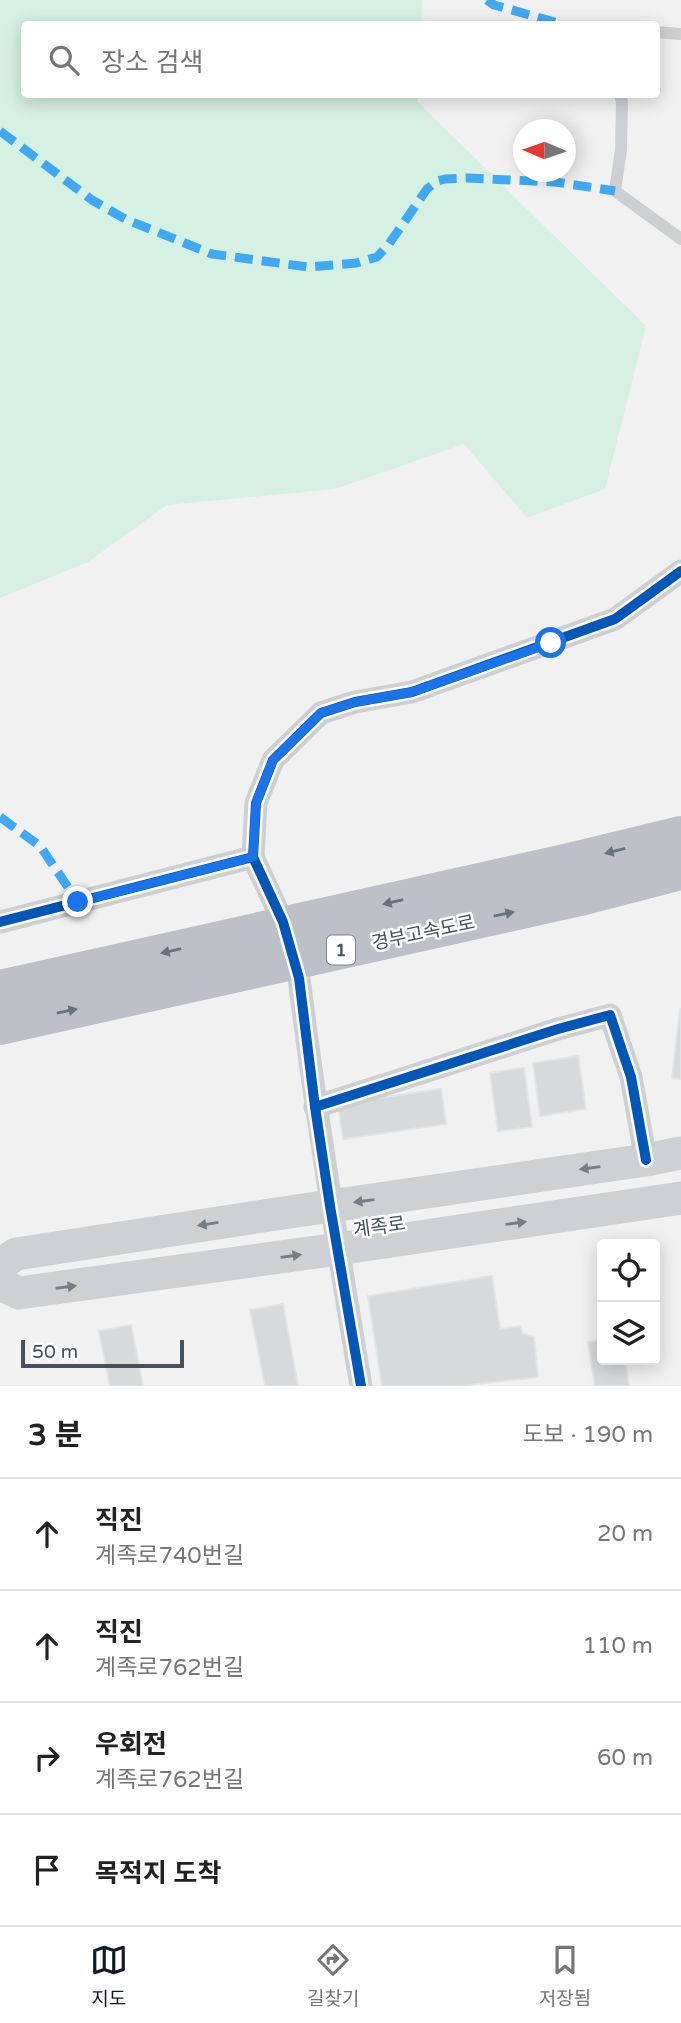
<!DOCTYPE html>
<html lang="ko">
<meta charset="utf-8">
<style>
:root{--surface:#fff;--page:#f2f2f2;--text:#222;--muted:#767676;--line:#e0e0e0;--accent:#111827}
body{margin:0;font-family:"Varela Round","Noto Sans KR",sans-serif;background:var(--page);color:var(--text)}
.controls{position:absolute;right:21px;bottom:21px;display:grid;overflow:hidden;border-radius:7px;box-shadow:0 4px 18px #0003}
.controls button{width:63px;height:63px;display:grid;place-items:center;padding:0;border:0;border-bottom:2px solid var(--line);background:var(--surface);color:var(--text);font:35px sans-serif}
.compass{position:absolute;left:513px;top:119px;width:63px;height:63px;border-radius:50%;background:var(--surface);box-shadow:0 4px 18px #0003;rotate:272deg}
.scale{position:absolute;left:21px;bottom:18px;width:163px;box-sizing:border-box;padding-left:7px;border:4px solid #48505d;border-top:0;font-size:19px;line-height:24px;white-space:nowrap;color:#48505d;-webkit-text-stroke:5px #fff;paint-order:stroke}
.stop{position:absolute;width:21px;height:21px;margin:-16px;border:5px solid #1a73e8;border-radius:50%;background:#fff}
.stop.end{background:#1a73e8;border-color:#fff;box-shadow:0 2px 7px #0008}
.list{margin:0;padding:0;list-style:none}
h2{display:flex;justify-content:space-between;align-items:center;height:91px;margin:0;padding:0 28px;font-size:30px}
h2 small{font-size:23px;font-weight:400;color:var(--muted)}
.list li{display:grid;grid-template-columns:46px 1fr auto;gap:21px;align-items:center;box-sizing:border-box;height:112px;padding:0 28px;border-top:2px solid var(--line)}
.list b{display:block;font-size:26px;white-space:nowrap}
.list p{margin:0;font-size:23px;white-space:nowrap;color:var(--muted)}
.list em{font-size:23px;font-style:normal;color:var(--muted)}
.icon{flex:none;width:38px;height:38px;fill:none;stroke:currentColor;stroke-width:2;stroke-linecap:round;stroke-linejoin:round}
.map{position:relative;flex:none;width:681px;height:1386px;overflow:hidden}
.search{position:absolute;background:var(--surface);box-shadow:0 4px 18px #0003;left:21px;right:21px;top:21px;height:77px;display:flex;align-items:center;gap:18px;box-sizing:border-box;padding:0 24px;border-radius:7px;color:var(--muted);font-size:26px}
.sheet{height:539px;background:var(--surface)}
nav{display:flex;justify-content:space-around;align-items:center;box-sizing:border-box;height:98px;border-top:2px solid var(--line);background:var(--surface);font-size:19px;color:var(--muted)}
nav a{display:grid;justify-items:center;gap:4px}
nav .on{color:var(--accent)}
.map>svg:first-child{display:block}
.green{fill:#d6f0e3}
.building{fill:#d8d9db;stroke:#e2e3e4;stroke-width:2}
.lines{fill:none;stroke-linecap:round;stroke-linejoin:round}
.service{stroke:#cdcfd2;stroke-width:12}
.minor{stroke:#cdcfd2;stroke-width:23}
.secondary{stroke:#ced0d3;stroke-width:33}
.motorway{stroke:#bdc1c7;stroke-width:38}
.quiet{stroke:#3fa9f5;stroke-width:9;stroke-dasharray:18 9;stroke-linecap:butt}
.cycleway-casing{stroke:#fff;stroke-width:15}
.cycleway{stroke:#0057b8;stroke-width:10}
.oneway{fill:#6b727d}
.oneway2{fill:#777d86}
.route{stroke:#1a73e8;stroke-width:9}
.labels{text-anchor:middle;stroke-width:5;stroke-linejoin:round;paint-order:stroke}
.shield{fill:#fff;stroke:#7f848e;stroke-width:2}
.shield-label{font-size:18px;font-weight:bold;fill:#48505d}
.street-label{font-size:19px;fill:#48505d;stroke:#fff}
</style>
<div class="map">
<svg width="681" height="1386" viewBox="0 0 681 1386">
<rect width="100%" height="100%" fill="#f1f1f1"/>
<!-- green -->
<polygon class="green" points="0,0 422,0 421,24 24,24 24,94 418,95 418,102 646,326 605,489 527,518 464,444 335,489 167,505 88,562 0,598"/>
<!-- building -->
<g class="building">
<polygon points="680,1009 681,1009 681,1079 672,1078"/>
<polygon points="578,1056 586,1109 540,1116 533,1063"/>
<polygon points="524,1068 532,1127 498,1131 490,1073"/>
<polygon points="441,1089 446,1124 343,1139 338,1104"/>
<polygon points="492,1276 500,1329 520,1326 522,1333 534,1337 538,1377 459,1386 382,1386 368,1296"/>
<polygon points="283,1304 298,1386 265,1386 250,1310"/>
<polygon points="131,1325 143,1386 110,1386 99,1331"/>
<polygon points="602,1340 602,1360 625,1360 629,1386 595,1386 588,1342"/>
</g>
<g class="lines">
<!-- service -->
<g class="service">
<polyline points="656,32 681,34"/>
<polyline points="620,94 622,102 621,150 615,191 681,239"/>
</g>
<!-- minor -->
<g class="minor">
<polyline points="253,857 256,803 273,760 321,713 355,702 412,692 615,619 681,571"/>
<polyline points="0,922 253,857 283,922"/>
<path d="M 299,978 C 316,1115 338,1250 361,1386"/>
<polyline points="315,1107 558,1029 610,1015 631,1077 646,1160"/>
</g>
<!-- secondary -->
<g class="secondary">
<polyline points="0,1265 16,1254 276,1214 646,1160 681,1153"/>
<polyline points="0,1284 19,1293 338,1249 681,1198"/>
</g>
<!-- motorway -->
<g class="motorway">
<polyline points="0,989 569,862 681,835"/>
<polyline points="0,1026 580,897 681,871"/>
</g>
<!-- quiet -->
<g class="quiet">
<polyline points="487,0 494,5 562,24"/>
<polyline points="0,131 92,200 125,219 212,254 308,267 356,263 377,257 389,244 427,189 437,181 445,179 468,178 555,182 615,191"/>
<polyline points="0,817 40,846 78,902"/>
</g>
<!-- cycleway casing -->
<g class="cycleway-casing">
<g id="cycleway">
<polyline points="253,857 256,803 273,760 321,713 355,702 412,692 615,619 681,571"/>
<polyline points="0,922 253,857 283,922 299,978 315,1107 330,1206 361,1386"/>
<polyline points="315,1107 558,1029 610,1015 631,1077 646,1160"/>
</g>
</g>
<!-- cycleway -->
<use href="#cycleway" class="cycleway"/>
</g>
<!-- one-way arrows -->
<defs><path id="oneway-solid" d="M-6-.8H1V-3.2L6.5 0L1 3.2V.8H-6Z" transform="scale(1.75)"/></defs>
<g class="oneway">
<use href="#oneway-solid" transform="translate(615 851) rotate(166)"/>
<use href="#oneway-solid" transform="translate(393 902) rotate(167)"/>
<use href="#oneway-solid" transform="translate(504 914) rotate(-12)"/>
<use href="#oneway-solid" transform="translate(171 951) rotate(167)"/>
<use href="#oneway-solid" transform="translate(67 1011) rotate(-12)"/>
</g>
<g class="oneway2">
<use href="#oneway-solid" transform="translate(590 1168) rotate(172)"/>
<use href="#oneway-solid" transform="translate(364 1201) rotate(172)"/>
<use href="#oneway-solid" transform="translate(516 1223) rotate(-8)"/>
<use href="#oneway-solid" transform="translate(208 1224) rotate(171)"/>
<use href="#oneway-solid" transform="translate(291 1256) rotate(-8)"/>
<use href="#oneway-solid" transform="translate(66 1287) rotate(-8)"/>
</g>
<g class="lines">
<!-- route -->
<polyline class="route" points="78,902 253,857 256,803 273,760 321,713 355,702 412,692 551,643"/>
</g>
<g class="labels">
<!-- shield labels -->
<rect class="shield" x="327" y="935.5" width="28" height="29" rx="5"/>
<g class="shield-label">
<text x="341" y="956">1</text>
</g>
<!-- street labels -->
<g class="street-label">
<text transform="translate(423 932) rotate(-12)" y="7">경부고속도로</text>
<text transform="translate(379 1226) rotate(-8)" y="7">계족로</text>
</g>
</g>
</svg>
<div class="controls">
<button><svg class="icon" aria-label="locate" viewBox="0 0 24 24"><circle cx="12" cy="12" r="6"/><path d="M12 2v4M12 18v4M2 12h4M18 12h4"/></svg></button>
<button><svg class="icon" aria-label="layers" viewBox="0 0 24 24"><path d="M12 4l9 5-9 5-9-5zM3 14l9 5 9-5"/></svg></button>
</div>
<svg class="compass" viewBox="-18 -18 36 36"><path d="M0-13l5 13h-10z" fill="#e53935"/><path d="M0 13l5-13h-10z" fill="#767676"/></svg>
<div class="scale">50 m</div>
<div class="stop" style="left:551px;top:643px"></div>
<div class="stop end" style="left:78px;top:902px"></div>
<div class="search"><svg class="icon" aria-label="search" viewBox="0 0 24 24"><circle cx="10" cy="10" r="6"/><path d="M15 15l6 6"/></svg>장소 검색</div>
</div>
<section class="sheet">
<h2>3 분<small>도보 · 190 m</small></h2>
<ul class="list">
<li><svg class="icon" aria-label="ahead" viewBox="0 0 24 24"><path d="M12 20V5M6 11l6-6 6 6"/></svg><div><b>직진</b><p>계족로740번길</p></div><em>20 m</em></li>
<li><svg class="icon" aria-label="ahead" viewBox="0 0 24 24"><path d="M12 20V5M6 11l6-6 6 6"/></svg><div><b>직진</b><p>계족로762번길</p></div><em>110 m</em></li>
<li><svg class="icon" aria-label="right" viewBox="0 0 24 24"><path d="M7 20v-9h11M14 6l5 5-5 5"/></svg><div><b>우회전</b><p>계족로762번길</p></div><em>60 m</em></li>
<li><svg class="icon" aria-label="arrive" viewBox="0 0 24 24"><path d="M6 21V4h12l-3 4 3 4H6"/></svg><div><b>목적지 도착</b></div></li>
</ul>
</section>
<nav>
<a class="on"><svg class="icon" aria-label="map" viewBox="0 0 24 24"><path d="M3 6l6-2 6 2 6-2v14l-6 2-6-2-6 2zM9 4v14M15 6v14"/></svg>지도</a>
<a><svg class="icon" aria-label="directions" viewBox="0 0 24 24"><path d="M12 3l9 9-9 9-9-9zM9 14v-3h6M13 9l2 2-2 2"/></svg>길찾기</a>
<a><svg class="icon" aria-label="saved" viewBox="0 0 24 24"><path d="M7 4h10v16l-5-4-5 4z"/></svg>저장됨</a>
</nav>
